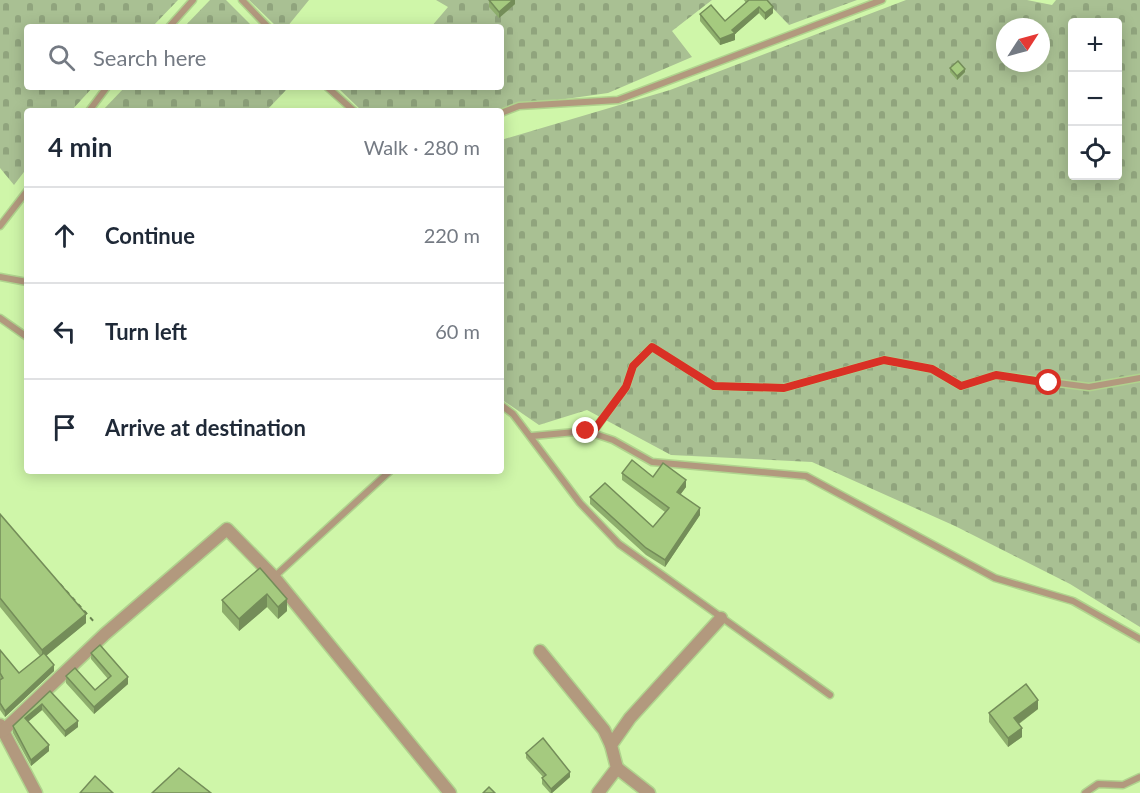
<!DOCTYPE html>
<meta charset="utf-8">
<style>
:root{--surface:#fff;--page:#f2f2f3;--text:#1f2937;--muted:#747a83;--line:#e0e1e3}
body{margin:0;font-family:Lato,sans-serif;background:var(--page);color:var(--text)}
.controls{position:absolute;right:18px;top:18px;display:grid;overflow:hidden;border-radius:6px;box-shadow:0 3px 15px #0003}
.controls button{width:54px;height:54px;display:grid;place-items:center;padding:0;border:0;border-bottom:2px solid var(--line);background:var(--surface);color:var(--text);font:30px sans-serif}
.compass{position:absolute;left:996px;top:18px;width:54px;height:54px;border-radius:50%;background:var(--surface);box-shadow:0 3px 15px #0003;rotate:54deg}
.stop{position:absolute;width:18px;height:18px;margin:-14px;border:4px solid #d93025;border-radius:50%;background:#fff}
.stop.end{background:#d93025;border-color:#fff;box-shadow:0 2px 6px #0008}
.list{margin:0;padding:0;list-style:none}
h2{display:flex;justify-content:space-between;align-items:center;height:78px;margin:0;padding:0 24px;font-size:26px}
h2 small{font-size:20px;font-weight:400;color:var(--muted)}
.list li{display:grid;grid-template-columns:39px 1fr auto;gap:18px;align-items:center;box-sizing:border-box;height:96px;padding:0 24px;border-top:2px solid var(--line)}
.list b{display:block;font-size:22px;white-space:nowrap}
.list em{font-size:20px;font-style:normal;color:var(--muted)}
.icon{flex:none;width:33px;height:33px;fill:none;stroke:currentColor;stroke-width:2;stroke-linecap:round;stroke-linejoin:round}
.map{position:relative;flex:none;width:1140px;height:793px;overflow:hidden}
.search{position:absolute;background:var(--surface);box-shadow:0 3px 15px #0003;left:24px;top:24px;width:480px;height:66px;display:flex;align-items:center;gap:15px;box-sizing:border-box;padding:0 21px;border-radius:6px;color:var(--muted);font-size:22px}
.panel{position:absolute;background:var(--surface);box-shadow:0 3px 15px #0003;left:24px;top:108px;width:480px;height:366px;border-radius:6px}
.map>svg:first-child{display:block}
.cemetery{fill:url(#cemetery-stones);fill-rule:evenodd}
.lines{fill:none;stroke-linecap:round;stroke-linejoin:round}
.lane-casing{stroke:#b0d38e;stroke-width:9}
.street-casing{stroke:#b0d38e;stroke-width:15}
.path{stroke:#688150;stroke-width:2;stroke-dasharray:4.5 4.5;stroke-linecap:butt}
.lane{stroke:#b2997e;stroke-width:6}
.street{stroke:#b2997e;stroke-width:12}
.wall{fill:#8eae6d}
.shaded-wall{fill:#748d59}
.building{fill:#a5ca7f;stroke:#748d59;stroke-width:1.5}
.route{stroke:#d93025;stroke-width:8}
</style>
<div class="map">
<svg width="1140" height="793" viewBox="0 0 1140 793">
<defs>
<pattern id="cemetery-stones" width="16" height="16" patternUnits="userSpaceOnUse" patternTransform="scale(1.5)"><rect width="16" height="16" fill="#a9c093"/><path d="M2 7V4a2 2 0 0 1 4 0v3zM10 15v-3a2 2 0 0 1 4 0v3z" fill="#90a47d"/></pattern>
</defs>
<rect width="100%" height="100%" fill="#cff6a9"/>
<!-- cemetery -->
<g class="cemetery">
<polygon points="0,0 178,0 152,27 27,27 27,87 93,87 71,111 27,111 27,168 14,185 0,168"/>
<polygon points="210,0 226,0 253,27 184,27"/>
<polygon points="249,0 309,0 287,27 277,27"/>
<polygon points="436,0 712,0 672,31 692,57 608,93 516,106 499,111 362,111 337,87 501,87 501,27 431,27 448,7"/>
<polygon points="765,0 857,0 789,25"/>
<path d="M 906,0 L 1027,0 L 1052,5 L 1056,0 L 1140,0 L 1140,627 L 1070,584 L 955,526 L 812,462 L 671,455 L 587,410 L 539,425 L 501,399 L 501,140 L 670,90 ZM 1072,22 L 1118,22 L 1118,176 L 1072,176 ZM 1005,27 L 1041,27 L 1041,63 L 1005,63 Z"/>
<polygon points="125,87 289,87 266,111 102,111"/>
</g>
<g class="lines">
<!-- lane casing -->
<g class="lane-casing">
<g id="lane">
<polyline points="242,0 268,27"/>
<polyline points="169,27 193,0"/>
<polyline points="327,87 354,111"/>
<polyline points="89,111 107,87"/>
<polyline points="501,113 519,106 618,100 882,0"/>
<polyline points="0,226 27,191"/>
<polyline points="0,277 27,282"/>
<polyline points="0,318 27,337"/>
<polyline points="501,405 513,414 580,503 619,544 830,695"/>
<polyline points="592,433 626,387 633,366 652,347 714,386 784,388 884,360 932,369 961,386 996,375 1089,387 1140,378"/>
<polyline points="532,436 586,431 613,440 652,462 806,476 995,578 1073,601 1140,639"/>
<polyline points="274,577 390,471"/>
<polyline points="1085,793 1098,784 1123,785 1140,777"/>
</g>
</g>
<!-- street casing -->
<g class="street-casing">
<g id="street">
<polyline points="540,651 604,730 611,745"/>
<polyline points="0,725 36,793"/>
<polyline points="3,731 105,634 227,529 274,577 450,793"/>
<polyline points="617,768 649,793"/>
<polyline points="598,793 617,768 611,745 630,718 721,618"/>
</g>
</g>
<!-- path -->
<polyline class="path" points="60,584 96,624"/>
<!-- lane -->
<use href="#lane" class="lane"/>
<!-- street -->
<use href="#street" class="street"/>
</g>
<!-- wall -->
<g class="wall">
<polygon points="489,0 515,0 515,4 499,18 489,7"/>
<polygon points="744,0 767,0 773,13 765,20 759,13 735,34 735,40 720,45 700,21 700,14 725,21 746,3"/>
<polygon points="950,68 965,72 957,80 950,72"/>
<polygon points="622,473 653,477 686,487 680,495 700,515 665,567 646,555 590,504 590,497 653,527 665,512 622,480"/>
<polygon points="0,514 86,623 46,656 54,671 5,717 0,710 0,650 19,673 40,656 0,607"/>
<polygon points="260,568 287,611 278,619 267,607 239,631 222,612 222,600"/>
<polygon points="91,653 128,684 94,714 66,683 66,676 95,690 108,679 91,659"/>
<polygon points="50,691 78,727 65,737 42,710 28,722 49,751 31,766 13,733 13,726"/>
<polygon points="1038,709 1019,724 1022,737 1008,747 989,722 989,713"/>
<polygon points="526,753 570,777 552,793 550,793 542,784 542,778 543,777 526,758"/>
</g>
<!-- shaded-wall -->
<g class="shaded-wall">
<polygon points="513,0 515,0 515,4 499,18 499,12"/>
<polygon points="759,7 759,13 735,34 735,40 720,45 720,39 732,30"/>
<polygon points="773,7 773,13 765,20 765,13"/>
<polygon points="965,69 965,72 957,80 957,76"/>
<polygon points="686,480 686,487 677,499 677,492"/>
<polygon points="700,508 700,515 665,567 665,560"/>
<polygon points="267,594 267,607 239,631 239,619"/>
<polygon points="287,599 287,611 278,619 278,607"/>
<polygon points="86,614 86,623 42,659 42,650"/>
<polygon points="54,665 54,671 5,717 5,711"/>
<polygon points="128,677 128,684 94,714 94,707"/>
<polygon points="1038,700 1038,709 1014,727 1014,718"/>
<polygon points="42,704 42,710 25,724 25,718"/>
<polygon points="78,721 78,727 65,737 65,731"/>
<polygon points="1022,728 1022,737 1008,747 1008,738"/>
<polygon points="49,745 49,751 31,766 31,760"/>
<polygon points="570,772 570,777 552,793 551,793 551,789"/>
</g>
<!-- building -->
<g class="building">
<polygon points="489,0 513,0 499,12"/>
<polygon points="749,0 767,0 773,7 765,13 759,7 732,30 735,33 720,39 700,14 711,5 725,21"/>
<polygon points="958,61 965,69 957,76 950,68"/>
<polygon points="632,460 653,477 663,463 686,480 677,492 700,508 665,560 646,548 590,497 605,483 653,527 669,508 622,473"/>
<polygon points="0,514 86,614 42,650 0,598"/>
<polygon points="260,568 287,599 278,607 267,594 239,619 222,600"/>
<polygon points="100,645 128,677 94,707 66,676 75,668 95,690 111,676 91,653"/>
<polygon points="0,650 19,673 44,653 54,665 5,711 0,703 0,680 3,678 0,673"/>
<polygon points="1026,684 1038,700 1014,718 1022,728 1008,738 989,713"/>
<polygon points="50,691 78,721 65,731 42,704 25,718 49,745 31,760 13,726"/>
<polygon points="543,738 570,772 551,789 542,778 546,775 526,753"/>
<polygon points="179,768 211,793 152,793"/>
<polygon points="95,776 113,793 80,793"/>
<polygon points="489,787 495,793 483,793"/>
</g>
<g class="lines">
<!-- route -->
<polyline class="route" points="586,431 592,433 626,387 633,366 652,347 714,386 784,388 884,360 932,369 961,386 996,375 1049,383"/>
</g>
</svg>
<div class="controls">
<button>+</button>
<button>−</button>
<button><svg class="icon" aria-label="locate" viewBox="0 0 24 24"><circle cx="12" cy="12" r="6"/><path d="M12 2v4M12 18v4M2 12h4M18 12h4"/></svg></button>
</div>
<svg class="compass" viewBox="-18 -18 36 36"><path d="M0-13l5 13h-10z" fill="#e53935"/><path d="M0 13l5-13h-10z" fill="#747a83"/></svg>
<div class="stop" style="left:1049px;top:383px"></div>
<div class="stop end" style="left:586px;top:431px"></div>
<div class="search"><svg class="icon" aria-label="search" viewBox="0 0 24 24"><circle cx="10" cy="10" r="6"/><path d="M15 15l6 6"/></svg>Search here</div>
<section class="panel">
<h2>4 min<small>Walk · 280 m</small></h2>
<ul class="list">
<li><svg class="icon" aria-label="ahead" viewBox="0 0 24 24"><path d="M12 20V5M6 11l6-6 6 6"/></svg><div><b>Continue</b></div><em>220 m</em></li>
<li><svg class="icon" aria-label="left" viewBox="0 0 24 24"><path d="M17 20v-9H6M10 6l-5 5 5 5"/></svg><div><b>Turn left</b></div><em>60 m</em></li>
<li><svg class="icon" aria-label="arrive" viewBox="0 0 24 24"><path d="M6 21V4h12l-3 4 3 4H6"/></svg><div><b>Arrive at destination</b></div></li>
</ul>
</section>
</div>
